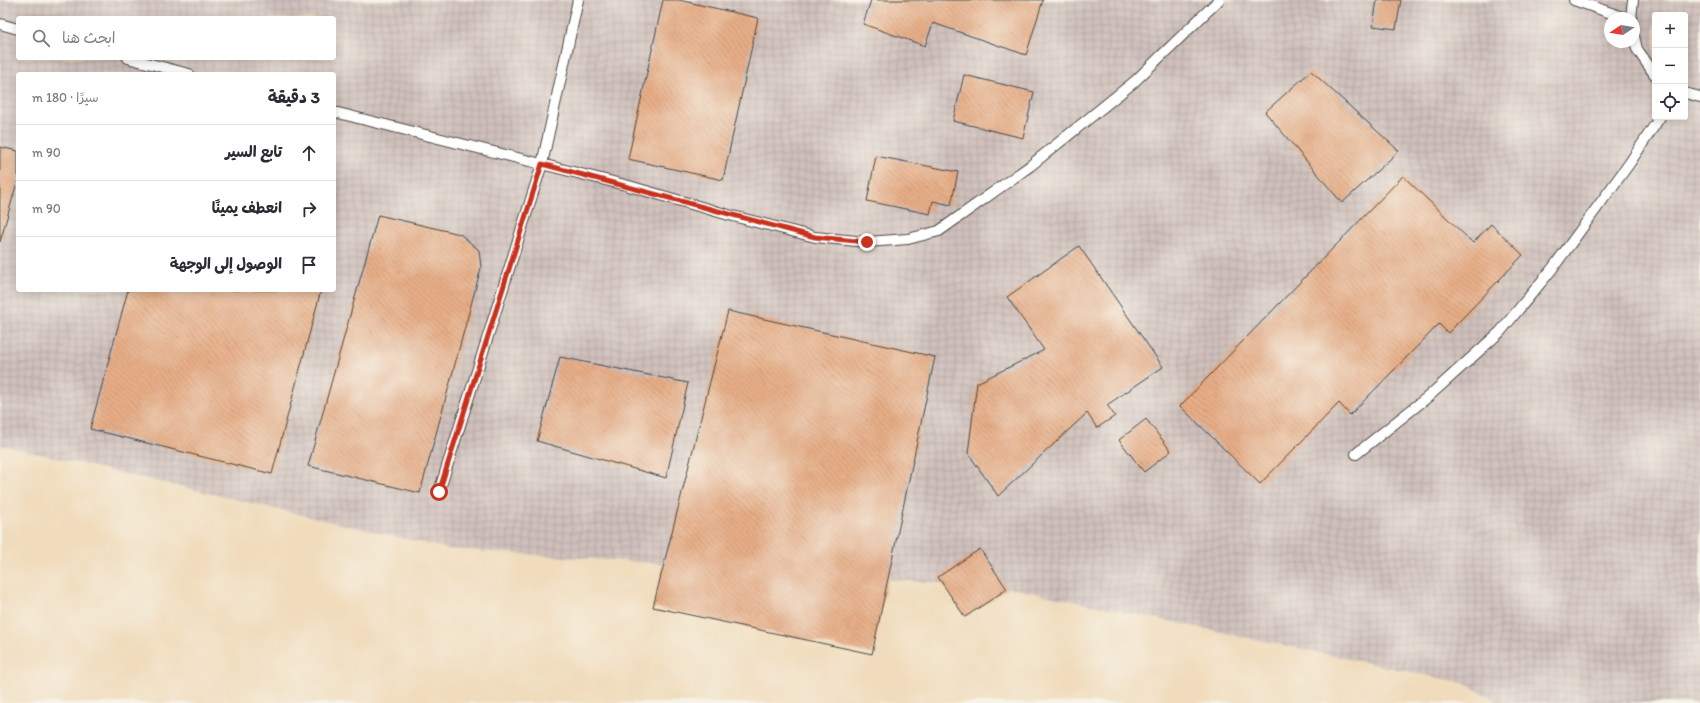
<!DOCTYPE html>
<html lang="ar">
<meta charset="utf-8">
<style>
:root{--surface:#fff;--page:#f7f7f7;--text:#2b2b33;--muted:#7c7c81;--line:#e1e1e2}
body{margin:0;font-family:Itim,"Playpen Sans Arabic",sans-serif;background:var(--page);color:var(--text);direction:rtl}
.controls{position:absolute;right:12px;top:12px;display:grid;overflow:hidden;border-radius:4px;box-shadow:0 2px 10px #0003}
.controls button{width:36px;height:36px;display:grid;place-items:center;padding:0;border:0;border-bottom:1px solid var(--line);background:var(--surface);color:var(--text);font:20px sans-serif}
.compass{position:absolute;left:1604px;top:12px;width:36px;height:36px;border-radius:50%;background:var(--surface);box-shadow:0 2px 10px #0003;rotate:258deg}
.stop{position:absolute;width:12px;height:12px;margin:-9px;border:3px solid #c8321e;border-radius:50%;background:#fff}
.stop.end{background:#c8321e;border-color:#fff;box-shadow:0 1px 4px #0008}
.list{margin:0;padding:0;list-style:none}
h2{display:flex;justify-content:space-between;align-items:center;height:52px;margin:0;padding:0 16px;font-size:17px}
h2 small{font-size:13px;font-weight:400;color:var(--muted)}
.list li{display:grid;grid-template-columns:26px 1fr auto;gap:12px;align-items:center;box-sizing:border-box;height:56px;padding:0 16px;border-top:1px solid var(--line)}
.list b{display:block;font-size:15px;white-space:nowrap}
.list em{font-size:13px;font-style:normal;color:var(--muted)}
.icon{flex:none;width:22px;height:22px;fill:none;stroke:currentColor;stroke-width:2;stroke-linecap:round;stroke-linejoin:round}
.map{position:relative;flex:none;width:1700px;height:703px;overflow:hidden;direction:ltr}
.search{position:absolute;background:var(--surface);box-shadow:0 2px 10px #0003;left:16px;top:16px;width:320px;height:44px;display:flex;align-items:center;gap:10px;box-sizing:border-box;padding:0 14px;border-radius:4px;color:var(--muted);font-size:15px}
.panel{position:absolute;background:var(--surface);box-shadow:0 2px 10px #0003;left:16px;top:72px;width:320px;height:220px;border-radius:4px;direction:rtl}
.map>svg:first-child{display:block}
.industrial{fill:url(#industrial-grid);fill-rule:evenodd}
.building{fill:url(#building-back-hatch)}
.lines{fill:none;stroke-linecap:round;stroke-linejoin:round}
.service-casing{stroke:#494641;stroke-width:12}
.service{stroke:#fff;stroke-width:10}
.route{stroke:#c8321e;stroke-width:5}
</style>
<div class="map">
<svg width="1700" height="703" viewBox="0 0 1700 703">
<defs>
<pattern id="industrial-grid" width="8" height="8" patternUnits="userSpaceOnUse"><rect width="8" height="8" fill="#cfc0bb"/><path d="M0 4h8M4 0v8" fill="none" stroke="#b2a5a1"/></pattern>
<pattern id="building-back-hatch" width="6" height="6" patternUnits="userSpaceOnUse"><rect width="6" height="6" fill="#e7ae87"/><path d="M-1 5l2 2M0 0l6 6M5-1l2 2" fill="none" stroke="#bb8e6f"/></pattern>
</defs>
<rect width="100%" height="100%" fill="#f7f3e8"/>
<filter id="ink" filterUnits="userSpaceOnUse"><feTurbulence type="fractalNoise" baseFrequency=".025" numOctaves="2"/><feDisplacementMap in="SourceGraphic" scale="8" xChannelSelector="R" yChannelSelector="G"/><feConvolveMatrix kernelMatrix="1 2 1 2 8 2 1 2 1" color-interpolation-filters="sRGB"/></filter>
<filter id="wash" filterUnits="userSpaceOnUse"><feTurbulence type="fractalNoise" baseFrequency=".012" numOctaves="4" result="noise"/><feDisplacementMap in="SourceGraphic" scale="16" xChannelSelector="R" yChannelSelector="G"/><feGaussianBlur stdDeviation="0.9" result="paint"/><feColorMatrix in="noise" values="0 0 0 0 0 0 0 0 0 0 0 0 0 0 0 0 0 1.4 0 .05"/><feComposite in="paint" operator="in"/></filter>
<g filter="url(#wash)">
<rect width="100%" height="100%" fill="#f0dcbc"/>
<!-- industrial -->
<path class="industrial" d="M 0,0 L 1700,0 L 1700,703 L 1501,703 L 1463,683 L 1011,588 L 449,549 L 0,445 ZM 1655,15 L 1685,15 L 1685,117 L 1655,117 ZM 18,18 L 334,18 L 334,58 L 18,58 ZM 1610,18 L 1634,18 L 1634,42 L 1610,42 ZM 18,74 L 334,74 L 334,290 L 18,290 Z"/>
<g id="blocks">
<!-- building -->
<g class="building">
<polygon points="663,0 679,0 758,18 723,180 628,159"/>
<polygon points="871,0 1043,0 1026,55 933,23 925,46 863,24"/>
<polygon points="1377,0 1401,0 1396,29 1373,26"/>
<polygon points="1311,71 1399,151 1342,203 1265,112"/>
<polygon points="964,75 1034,92 1023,138 953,121"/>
<polygon points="0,147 18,151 18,179 0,242"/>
<polygon points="876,156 958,172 951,205 933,201 930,214 867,201"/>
<polygon points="1403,176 1473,243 1491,224 1523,255 1448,333 1439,324 1350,415 1339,403 1260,484 1180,406"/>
<polygon points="378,215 460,234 479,250 481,268 420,493 308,466"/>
<polygon points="1079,246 1163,367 1107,405 1115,416 1097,428 1087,413 998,496 968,453 977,383 1044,350 1007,297"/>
<polygon points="128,290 321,290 272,474 90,429"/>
<polygon points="728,311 935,357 872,654 653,607"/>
<polygon points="560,357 688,383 666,478 537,441"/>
<polygon points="1146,419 1171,451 1144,472 1119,440"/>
<polygon points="980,549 1007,589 965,617 938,577"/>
</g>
</g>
</g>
<g filter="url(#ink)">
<use href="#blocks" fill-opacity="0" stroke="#494641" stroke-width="1"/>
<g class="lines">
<!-- service casing -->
<g class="service-casing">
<g id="service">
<polyline points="1574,0 1625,18"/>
<polyline points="1631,18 1633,0"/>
<polyline points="0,24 18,29"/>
<polyline points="1634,36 1637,49 1655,75"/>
<polyline points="128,58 189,74"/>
<polyline points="1685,93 1700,97"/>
<polyline points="334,112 629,186 729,215 815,237 867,242 908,239 939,231 1030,166 1134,82 1219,0"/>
<polyline points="1356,454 1429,396 1500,332 1552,269 1629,164 1660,117"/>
<polyline points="439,492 542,164 578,0"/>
</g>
</g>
<!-- service -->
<use href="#service" class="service"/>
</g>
</g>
<g class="lines" filter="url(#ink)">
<!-- route -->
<polyline class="route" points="439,492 542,164 815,237 867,242"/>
</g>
</svg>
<div class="controls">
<button>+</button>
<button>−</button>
<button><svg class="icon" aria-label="locate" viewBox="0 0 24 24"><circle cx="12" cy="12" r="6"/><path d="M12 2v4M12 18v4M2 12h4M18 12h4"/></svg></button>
</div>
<svg class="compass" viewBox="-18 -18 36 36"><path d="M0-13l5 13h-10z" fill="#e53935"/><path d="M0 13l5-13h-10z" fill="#7c7c81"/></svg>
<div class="stop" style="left:439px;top:492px"></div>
<div class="stop end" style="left:867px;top:242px"></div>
<div class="search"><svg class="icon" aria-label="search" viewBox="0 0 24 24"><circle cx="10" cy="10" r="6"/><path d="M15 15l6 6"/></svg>ابحث هنا</div>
<section class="panel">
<h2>3 دقيقة<small>سيرًا · 180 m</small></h2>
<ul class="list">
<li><svg class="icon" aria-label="ahead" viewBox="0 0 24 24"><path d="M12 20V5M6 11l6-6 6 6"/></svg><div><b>تابع السير</b></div><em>90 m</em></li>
<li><svg class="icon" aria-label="right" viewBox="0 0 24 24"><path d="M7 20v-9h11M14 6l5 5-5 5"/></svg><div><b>انعطف يمينًا</b></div><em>90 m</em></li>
<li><svg class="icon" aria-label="arrive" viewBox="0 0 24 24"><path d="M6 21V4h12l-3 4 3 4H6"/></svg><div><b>الوصول إلى الوجهة</b></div></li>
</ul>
</section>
</div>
